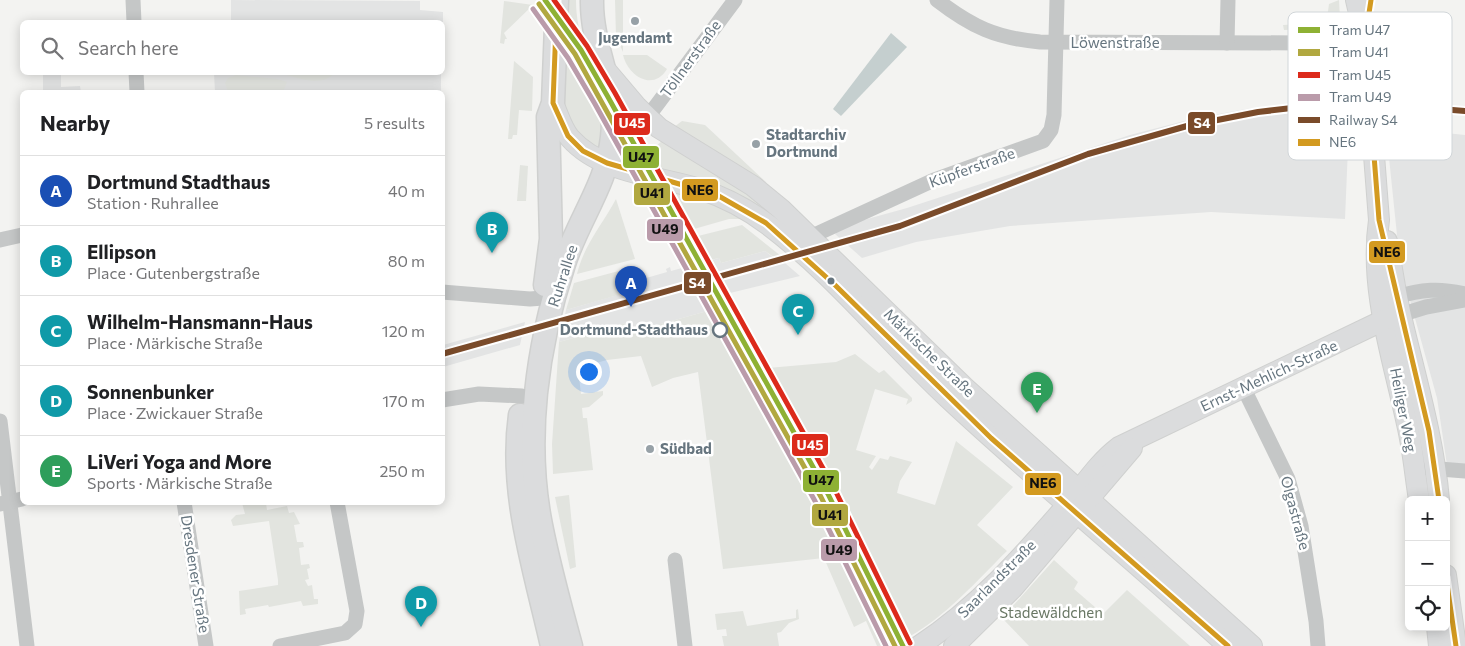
<!DOCTYPE html>
<meta charset="utf-8">
<style>
:root{--surface:#fff;--page:#f2f2f2;--text:#202124;--muted:#757577;--line:#e0e0e0;--accent:#565b5f}
body{margin:0;font-family:Commissioner,sans-serif;background:var(--page);color:var(--text)}
.controls{position:absolute;right:15px;bottom:15px;display:grid;overflow:hidden;border-radius:8px;box-shadow:0 2px 12px #0003}
.controls button{width:45px;height:45px;display:grid;place-items:center;padding:0;border:0;border-bottom:1px solid var(--line);background:var(--surface);color:var(--text);font:25px sans-serif}
.you{position:absolute;left:588px;top:371px;width:18px;height:18px;margin:-12px;border:4px solid #fff;border-radius:50%;background:#1a73e8;box-shadow:0 0 0 8px #1a73e833}
.badge{display:grid;place-items:center;width:32px;height:32px;border-radius:50%;background:var(--accent);color:#fff;font-size:16px;font-weight:700}
.pin{position:absolute;translate:-50% -41px;filter:drop-shadow(0 1px 2px #0008)}
.pin::after{content:'';position:absolute;top:26px;width:18px;height:15px;background:inherit;clip-path:polygon(0 0,100% 0,50% 100%)}
.list{margin:0;padding:0;list-style:none}
h2{display:flex;justify-content:space-between;align-items:center;height:65px;margin:0;padding:0 20px;font-size:21px}
h2 small{font-size:16px;font-weight:400;color:var(--muted)}
.list li{display:grid;grid-template-columns:32px 1fr auto;gap:15px;align-items:center;box-sizing:border-box;height:70px;padding:0 20px;border-top:1px solid var(--line)}
.list b{display:block;font-size:19px;white-space:nowrap}
.list p{margin:0;font-size:16px;white-space:nowrap;color:var(--muted)}
.list em{font-size:16px;font-style:normal;color:var(--muted)}
.icon{flex:none;width:28px;height:28px;fill:none;stroke:currentColor;stroke-width:2;stroke-linecap:round;stroke-linejoin:round}
.map{position:relative;flex:none;width:1465px;height:646px;overflow:hidden}
.search{position:absolute;background:var(--surface);box-shadow:0 2px 12px #0003;left:20px;top:20px;width:425px;height:55px;display:flex;align-items:center;gap:12px;box-sizing:border-box;padding:0 18px;border-radius:8px;color:var(--muted);font-size:19px}
.panel{position:absolute;background:var(--surface);box-shadow:0 2px 12px #0003;left:20px;top:90px;width:425px;height:415px;border-radius:8px}
.map>svg:first-child{display:block}
.built{fill:#e3e4e4}
.green{fill:#e2e4df}
.water{fill:#c5cfcf}
.lines{fill:none;stroke-linecap:round;stroke-linejoin:round}
.secondary-casing{stroke:#cfd0cf;stroke-width:22}
.primary-casing{stroke:#cfd0cf;stroke-width:25}
.street{stroke:#c5c7c7;stroke-width:15}
.secondary{stroke:#dbdcdd;stroke-width:20}
.primary{stroke:#dbdcdd;stroke-width:22}
.bus-1-casing{stroke:#fff;stroke-width:9}
.bus-1{stroke:#d39a20;stroke-width:5}
.rail-1-casing{stroke:#fff;stroke-width:10}
.rail-1{stroke:#7a4b2a;stroke-width:6}
.tram-1-casing{stroke:#fff;stroke-width:9}
.tram-2-casing{stroke:#fff;stroke-width:9}
.tram-3-casing{stroke:#fff;stroke-width:9}
.tram-4-casing{stroke:#fff;stroke-width:9}
.tram-1{stroke:#8eb134;stroke-width:5}
.tram-2{stroke:#b1a840;stroke-width:5}
.tram-3{stroke:#dc2a1b;stroke-width:5}
.tram-4{stroke:#ba9baa;stroke-width:5}
.poi-dot{fill:#97a1a7;stroke:#fff;stroke-width:2}
.bus-dot{fill:#66757f;stroke:#fff;stroke-width:2}
.stop-dot{fill:#fff;stroke:#66757f;stroke-width:2.5}
.labels{text-anchor:middle;stroke-width:5;stroke-linejoin:round;paint-order:stroke}
.poi-label{font-size:15px;font-weight:bold;fill:#66757f;stroke:#fff;text-anchor:start}
.street-label{font-size:15px;fill:#66757f;stroke:#fff}
.stop-label{font-size:15px;font-weight:bold;fill:#66757f;stroke:#fff;text-anchor:end}
.park-label{font-size:15px;fill:#697764;stroke:#fff}
.key{fill:#fff;stroke:#d1d6d9;stroke-width:1}
.key-label{font-size:14px;fill:#66757f}
.line-badge{stroke:#fff;stroke-width:2}
.badge-label{font-size:14px;text-anchor:middle;font-weight:bold;fill:#fff}
.pale-badge-label{font-size:14px;text-anchor:middle;font-weight:bold;fill:#111}
</style>
<div class="map">
<svg width="1465" height="646" viewBox="0 0 1465 646">
<rect width="100%" height="100%" fill="#f3f3f1"/>
<!-- built -->
<g class="built">
<polygon points="231,0 420,1 420,10 443,12 443,28 442,22 231,22"/>
<polygon points="43,73 61,73 61,87 80,86 81,92 43,92"/>
<polygon points="214,73 441,73 441,92 215,92"/>
<polygon points="1339,98 1349,124 1345,219 1211,212 1010,226 916,242 862,258 835,234 842,226 907,208 1130,135 1192,119 1246,109"/>
<polygon points="1389,127 1465,135 1465,467 1447,465 1437,398 1400,264 1388,148"/>
<polygon points="765,251 774,258 778,257 800,276 730,293 732,304 629,333 626,323 559,342 566,310 617,295 615,287 667,272 666,269 670,267 671,271 719,258 721,263"/>
<polygon points="525,322 520,345 443,367 443,345"/>
</g>
<!-- green -->
<g class="green">
<path d="M 569,0 L 576,0 C 576,38 591,56 598,90 C 603,110 602,131 598,151 C 590,144 574,134 570,124 C 557,95 566,33 569,0 Z"/>
<polygon points="615,0 623,0 623,52 616,37"/>
<polygon points="1339,0 1340,20 1337,23 1308,29 1284,30 1283,25 1319,23 1327,19 1329,4"/>
<polygon points="504,1 533,5 504,33 507,39 505,39 504,44 500,43"/>
<path d="M 623,55 L 647,55 L 667,69 C 653,92 628,76 623,55 Z"/>
<polygon points="514,61 533,77 532,111 519,110 517,135 513,135 512,139 508,139"/>
<path d="M 252,73 L 335,72 L 335,73 C 321,87 302,79 287,75 C 277,72 263,73 252,73 Z"/>
<polygon points="236,75 277,79 287,82 283,92 228,92 225,83 228,78"/>
<polygon points="682,121 705,125 767,183 674,127"/>
<polygon points="662,141 742,190 813,246 633,165"/>
<polygon points="520,165 528,166 526,201 517,201"/>
<polygon points="638,180 687,191 744,219 729,219 687,231 679,207 665,211 662,203 656,204 652,192 643,195"/>
<path d="M 616,199 L 635,259 L 577,274 C 584,245 602,225 616,199 Z"/>
<polygon points="742,225 781,256 775,258 765,251 721,263 719,258 706,261 698,236"/>
<polygon points="626,269 630,282 616,287 618,295 566,310 574,283"/>
<path d="M 732,304 L 753,348 L 760,347 L 762,363 L 768,363 L 768,368 L 836,362 L 855,354 L 879,373 L 884,370 L 912,398 L 912,401 L 906,405 L 908,399 L 875,389 L 856,450 L 876,456 L 869,467 L 872,470 L 880,458 L 888,460 L 890,456 L 912,462 L 900,481 L 897,493 L 935,505 L 956,441 L 1013,487 L 977,525 L 1007,551 C 977,580 921,646 877,646 L 866,621 L 854,627 L 824,558 L 723,569 L 698,372 L 673,378 L 652,387 L 641,356 L 607,360 L 578,368 L 581,394 L 603,391 L 603,395 L 589,407 L 582,408 L 583,418 L 587,418 L 593,470 L 553,474 L 552,444 L 559,342 L 626,323 L 629,333 Z"/>
<polygon points="569,495 576,567 570,569 555,497"/>
<polygon points="242,503 266,503 267,510 287,506 289,513 294,512 300,524 294,525 297,542 303,542 304,547 299,548 301,565 309,564 310,568 307,569 309,579 305,580 308,586 312,585 314,599 318,599 318,604 303,606 301,601 269,607 268,605 245,609 246,614 240,615 239,591 278,585 278,580 269,521 233,526 231,520 236,515 245,514"/>
<polygon points="1054,560 1078,582 1074,589 1103,614 1127,590 1190,646 1029,646 1002,618"/>
<polygon points="798,609 799,619 789,623 781,632 777,633 779,646 724,646 722,636 727,636 726,629 717,630 715,614 743,611 747,626 796,618 796,610"/>
</g>
<!-- water -->
<polygon class="water" points="891,33 907,47 841,116 833,109"/>
<g class="lines">
<!-- secondary casing -->
<g class="secondary-casing">
<g id="secondary">
<path d="M 1356,0 L 1365,39 L 1379,220 C 1369,289 1393,358 1407,424 C 1413,449 1415,475 1419,500"/>
<polyline points="604,68 637,107 659,128 753,186 781,209 964,387 1252,646"/>
<path d="M 553,103 C 558,114 562,129 570,138 C 601,173 658,176 700,189 C 724,197 747,209 767,224 C 834,274 888,342 949,399 C 1040,484 1137,562 1228,646"/>
<path d="M 1387,241 C 1392,266 1395,291 1401,316 C 1415,376 1434,439 1439,500"/>
<polyline points="1446,575 1456,646"/>
<polyline points="1437,627 1439,646"/>
<path d="M 919,646 C 977,608 1023,556 1068,504 C 1085,484 1098,463 1119,447 L 1384,320 L 1400,315"/>
<polyline points="954,646 1012,589 1132,448"/>
</g>
</g>
<!-- primary casing -->
<g class="primary-casing">
<g id="primary">
<polyline points="545,285 551,239 548,117 553,103 557,0"/>
<path d="M 520,415 C 509,493 535,570 552,646"/>
<path d="M 571,646 C 560,606 549,566 541,525 C 524,439 537,346 564,264 C 578,220 607,184 612,137 C 618,89 591,48 592,0"/>
</g>
</g>
<!-- street -->
<g class="street">
<polyline points="133,0 134,22"/>
<path d="M 937,0 C 972,27 996,38 1040,42 L 1304,43 L 1343,38 L 1365,39"/>
<polyline points="1227,43 1228,0"/>
<path d="M 1311,45 C 1337,49 1352,67 1369,86"/>
<polyline points="136,72 137,92"/>
<polyline points="647,118 735,0"/>
<polyline points="810,237 934,180 1043,141 1051,130 1054,115 1057,0"/>
<polyline points="0,240 22,235"/>
<polyline points="442,292 530,299 543,298"/>
<path d="M 1392,304 L 1397,297 C 1421,289 1440,288 1465,294"/>
<polyline points="1400,315 1426,307 1465,300"/>
<polyline points="1244,389 1288,479 1301,526 1316,621 1318,646"/>
<polyline points="442,400 479,394 522,396"/>
<polyline points="0,421 27,646"/>
<polyline points="1427,468 1465,471"/>
<polyline points="184,502 206,646"/>
<polyline points="0,504 22,499"/>
<polyline points="675,560 685,646"/>
<polyline points="280,646 345,633 355,624 357,611 337,502"/>
</g>
<!-- secondary -->
<use href="#secondary" class="secondary"/>
<!-- primary -->
<use href="#primary" class="primary"/>
<!-- bus-1 casing -->
<g class="bus-1-casing">
<g id="bus-1">
<polyline points="557,0 553,103 568,136 583,151 607,163 717,195 766,223 835,285 991,438 1228,646"/>
<polyline points="1371,0 1365,39 1379,220 1429,431 1439,500"/>
<polyline points="1446,577 1456,646"/>
</g>
</g>
<!-- bus-1 -->
<use href="#bus-1" class="bus-1"/>
<!-- rail-1 casing -->
<g class="rail-1-casing">
<polyline id="rail-1" points="442,354 900,226 1088,154 1187,126 1258,112 1318,105 1391,105 1465,111"/>
</g>
<!-- rail-1 -->
<use href="#rail-1" class="rail-1"/>
<!-- tram-1 casing -->
<g class="tram-1-casing">
<polyline id="tram-1" points="545,0 581,50 608,97 828,494 903,646"/>
</g>
<!-- tram-2 casing -->
<g class="tram-2-casing">
<polyline id="tram-2" points="539,4 575,54 601,101 821,497 895,646"/>
</g>
<!-- tram-3 casing -->
<g class="tram-3-casing">
<polyline id="tram-3" points="554,0 587,46 615,93 835,490 910,643"/>
</g>
<!-- tram-4 casing -->
<g class="tram-4-casing">
<polyline id="tram-4" points="533,9 568,58 595,104 815,501 886,646"/>
</g>
<!-- tram-1 -->
<use href="#tram-1" class="tram-1"/>
<!-- tram-2 -->
<use href="#tram-2" class="tram-2"/>
<!-- tram-3 -->
<use href="#tram-3" class="tram-3"/>
<!-- tram-4 -->
<use href="#tram-4" class="tram-4"/>
</g>
<!-- markers -->
<g class="poi-dot">
<circle cx="635" cy="21" r="5"/>
<circle cx="756" cy="144" r="5"/>
<circle cx="650" cy="449" r="5"/>
</g>
<circle class="bus-dot" cx="831" cy="281" r="4.5"/>
<circle class="stop-dot" cx="720" cy="330" r="7"/>
<g class="labels">
<!-- poi labels -->
<g class="poi-label">
<text x="635" y="43" text-anchor="middle">Jugendamt</text>
<text x="766" y="140">Stadtarchiv<tspan x="766" dy="17">Dortmund</tspan></text>
<text x="660" y="454">Südbad</text>
</g>
<!-- street labels -->
<g class="street-label">
<text x="1115" y="48">Löwenstraße</text>
<text transform="translate(691 59) rotate(-54)" y="5">Töllnerstraße</text>
<text transform="translate(972 168) rotate(-20)" y="5">Küpferstraße</text>
<text transform="translate(563 276) rotate(-72)" y="5">Ruhrallee</text>
<text transform="translate(929 353) rotate(44)" y="5">Märkische Straße</text>
<text transform="translate(1269 376) rotate(-25)" y="5">Ernst-Mehlich-Straße</text>
<text transform="translate(1403 410) rotate(79)" y="5">Heiliger Weg</text>
<text transform="translate(1295 513) rotate(75)" y="5">Olgastraße</text>
<text transform="translate(195 574) rotate(81)" y="5">Dresdener Straße</text>
<text transform="translate(997 579) rotate(-45)" y="5">Saarlandstraße</text>
</g>
<!-- stop labels -->
<g class="stop-label">
<text x="708" y="335">Dortmund-Stadthaus</text>
</g>
<!-- park labels -->
<g class="park-label">
<text x="1051" y="618">Stadewäldchen</text>
</g>
</g>
<!-- legend -->
<rect x="1288" y="12" width="164" height="148" rx="8" class="key"/>
<rect x="1298" y="27" width="22" height="6" fill="#8eb134"/>
<rect x="1298" y="49" width="22" height="7" fill="#b1a840"/>
<rect x="1298" y="72" width="22" height="6" fill="#dc2a1b"/>
<rect x="1298" y="94" width="22" height="7" fill="#ba9baa"/>
<rect x="1298" y="117" width="22" height="6" fill="#7a4b2a"/>
<rect x="1298" y="139" width="22" height="7" fill="#d39a20"/>
<g class="key-label">
<text x="1329" y="35">Tram U47</text>
<text x="1329" y="57">Tram U41</text>
<text x="1329" y="80">Tram U45</text>
<text x="1329" y="102">Tram U49</text>
<text x="1329" y="125">Railway S4</text>
<text x="1329" y="147">NE6</text>
</g>
<g class="line-badge">
<rect x="1187" y="111" width="29" height="24" rx="5" fill="#7a4b2a"/>
<rect x="613" y="112" width="38" height="24" rx="5" fill="#dc2a1b"/>
<rect x="622" y="145" width="38" height="24" rx="5" fill="#8eb134"/>
<rect x="681" y="178" width="38" height="24" rx="5" fill="#d39a20"/>
<rect x="633" y="182" width="38" height="24" rx="5" fill="#b1a840"/>
<rect x="646" y="218" width="38" height="24" rx="5" fill="#ba9baa"/>
<rect x="1368" y="240" width="38" height="24" rx="5" fill="#d39a20"/>
<rect x="683" y="271" width="29" height="24" rx="5" fill="#7a4b2a"/>
<rect x="791" y="433" width="38" height="24" rx="5" fill="#dc2a1b"/>
<rect x="802" y="469" width="38" height="24" rx="5" fill="#8eb134"/>
<rect x="1024" y="472" width="38" height="24" rx="5" fill="#d39a20"/>
<rect x="811" y="503" width="38" height="24" rx="5" fill="#b1a840"/>
<rect x="820" y="538" width="38" height="24" rx="5" fill="#ba9baa"/>
</g>
<g class="badge-label">
<text x="1202" y="128">S4</text>
<text x="632" y="128">U45</text>
<text x="697" y="288">S4</text>
<text x="810" y="450">U45</text>
</g>
<g class="pale-badge-label">
<text x="641" y="162">U47</text>
<text x="700" y="195">NE6</text>
<text x="652" y="198">U41</text>
<text x="665" y="234">U49</text>
<text x="1387" y="257">NE6</text>
<text x="821" y="485">U47</text>
<text x="1043" y="488">NE6</text>
<text x="830" y="520">U41</text>
<text x="839" y="555">U49</text>
</g>
</svg>
<div class="controls">
<button>+</button>
<button>−</button>
<button><svg class="icon" aria-label="locate" viewBox="0 0 24 24"><circle cx="12" cy="12" r="6"/><path d="M12 2v4M12 18v4M2 12h4M18 12h4"/></svg></button>
</div>
<div class="you"></div>
<div class="pin badge" style="left:631px;top:307px;background:#1a4fb4">A</div>
<div class="pin badge" style="left:492px;top:253px;background:#0f9aa8">B</div>
<div class="pin badge" style="left:798px;top:335px;background:#0f9aa8">C</div>
<div class="pin badge" style="left:421px;top:627px;background:#0f9aa8">D</div>
<div class="pin badge" style="left:1037px;top:413px;background:#2e9e5b">E</div>
<div class="search"><svg class="icon" aria-label="search" viewBox="0 0 24 24"><circle cx="10" cy="10" r="6"/><path d="M15 15l6 6"/></svg>Search here</div>
<section class="panel">
<h2>Nearby<small>5 results</small></h2>
<ul class="list">
<li><span class="badge" style="background:#1a4fb4">A</span><div><b>Dortmund Stadthaus</b><p>Station · Ruhrallee</p></div><em>40 m</em></li>
<li><span class="badge" style="background:#0f9aa8">B</span><div><b>Ellipson</b><p>Place · Gutenbergstraße</p></div><em>80 m</em></li>
<li><span class="badge" style="background:#0f9aa8">C</span><div><b>Wilhelm-Hansmann-Haus</b><p>Place · Märkische Straße</p></div><em>120 m</em></li>
<li><span class="badge" style="background:#0f9aa8">D</span><div><b>Sonnenbunker</b><p>Place · Zwickauer Straße</p></div><em>170 m</em></li>
<li><span class="badge" style="background:#2e9e5b">E</span><div><b>LiVeri Yoga and More</b><p>Sports · Märkische Straße</p></div><em>250 m</em></li>
</ul>
</section>
</div>
